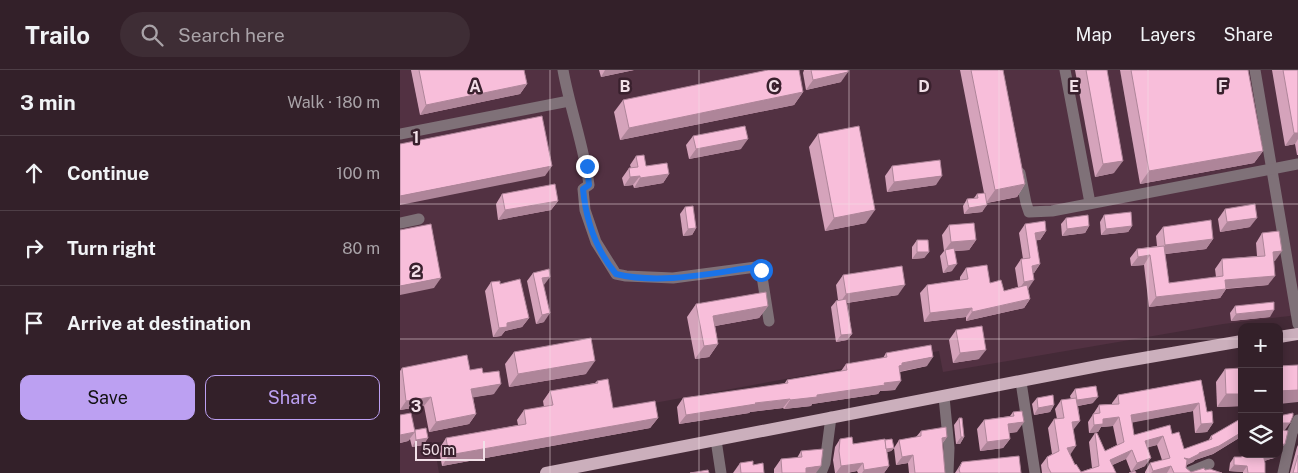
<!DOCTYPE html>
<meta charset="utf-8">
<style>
:root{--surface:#332029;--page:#3e2d35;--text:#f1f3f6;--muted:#a9a3a8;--line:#4e3e46;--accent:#bca0f2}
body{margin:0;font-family:"Public Sans",sans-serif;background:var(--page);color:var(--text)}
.controls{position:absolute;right:15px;bottom:15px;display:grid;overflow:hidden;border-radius:10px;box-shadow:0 2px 12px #0003}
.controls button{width:45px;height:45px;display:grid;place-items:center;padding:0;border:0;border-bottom:1px solid var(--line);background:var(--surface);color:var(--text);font:25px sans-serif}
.scale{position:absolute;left:15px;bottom:12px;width:70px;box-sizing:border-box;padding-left:5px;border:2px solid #f2e0e8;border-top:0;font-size:14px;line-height:18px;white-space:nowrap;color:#f2e0e8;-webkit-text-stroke:4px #39202d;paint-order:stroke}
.stop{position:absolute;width:15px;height:15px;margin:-11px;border:4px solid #1a73e8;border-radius:50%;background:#fff}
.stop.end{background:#1a73e8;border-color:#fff;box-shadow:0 1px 5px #0008}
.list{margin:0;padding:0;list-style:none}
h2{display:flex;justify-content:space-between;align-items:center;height:65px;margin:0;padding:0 20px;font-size:21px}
h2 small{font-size:16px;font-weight:400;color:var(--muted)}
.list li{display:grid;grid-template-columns:32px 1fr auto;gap:15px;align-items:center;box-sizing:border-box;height:75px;padding:0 20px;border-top:1px solid var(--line)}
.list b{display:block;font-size:19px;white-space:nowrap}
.list em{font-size:16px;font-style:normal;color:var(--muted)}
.actions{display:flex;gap:10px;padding:15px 20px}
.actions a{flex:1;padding:11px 0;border:1px solid var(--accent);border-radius:10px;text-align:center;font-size:18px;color:var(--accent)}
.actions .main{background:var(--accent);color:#111}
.icon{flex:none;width:28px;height:28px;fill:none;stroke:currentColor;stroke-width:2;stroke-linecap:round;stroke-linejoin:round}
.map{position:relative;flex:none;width:898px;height:403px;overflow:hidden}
header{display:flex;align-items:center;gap:30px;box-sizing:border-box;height:70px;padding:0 25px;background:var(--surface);border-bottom:1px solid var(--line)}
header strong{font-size:24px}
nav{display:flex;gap:28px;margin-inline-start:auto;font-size:18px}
.search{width:350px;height:45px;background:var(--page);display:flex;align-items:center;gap:12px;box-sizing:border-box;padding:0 18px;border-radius:28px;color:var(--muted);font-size:19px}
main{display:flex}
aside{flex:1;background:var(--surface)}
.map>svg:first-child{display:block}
.built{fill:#523142}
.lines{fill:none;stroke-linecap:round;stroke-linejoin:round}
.minor{stroke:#7f7178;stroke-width:11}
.major{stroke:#cbafbc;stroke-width:12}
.wall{fill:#d5a3bb}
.shaded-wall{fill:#ae8599}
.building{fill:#f8beda;stroke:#ae8599}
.route{stroke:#1a73e8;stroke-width:6}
.grid{fill:none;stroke:#f2e0e8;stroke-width:1;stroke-opacity:0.55}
.grid-label{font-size:16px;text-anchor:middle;font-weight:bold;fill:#f2e0e8;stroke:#39202d;stroke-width:5;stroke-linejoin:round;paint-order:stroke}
</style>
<header>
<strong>Trailo</strong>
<div class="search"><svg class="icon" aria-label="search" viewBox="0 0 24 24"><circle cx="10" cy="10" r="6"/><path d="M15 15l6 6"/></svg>Search here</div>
<nav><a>Map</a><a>Layers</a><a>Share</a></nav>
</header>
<main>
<aside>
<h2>3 min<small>Walk · 180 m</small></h2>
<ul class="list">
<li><svg class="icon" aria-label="ahead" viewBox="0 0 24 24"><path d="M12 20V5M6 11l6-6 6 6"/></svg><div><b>Continue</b></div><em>100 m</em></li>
<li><svg class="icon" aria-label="right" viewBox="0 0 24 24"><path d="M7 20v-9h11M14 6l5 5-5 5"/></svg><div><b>Turn right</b></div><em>80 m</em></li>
<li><svg class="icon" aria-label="arrive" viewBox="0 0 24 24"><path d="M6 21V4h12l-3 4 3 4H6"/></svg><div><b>Arrive at destination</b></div></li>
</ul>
<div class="actions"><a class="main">Save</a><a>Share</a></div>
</aside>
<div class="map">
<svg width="898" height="403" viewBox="0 0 898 403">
<rect width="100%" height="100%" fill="#442a37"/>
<!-- built -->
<polygon class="built" points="0,0 898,0 898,245 823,254 543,302 539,281 34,373 39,403 0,403"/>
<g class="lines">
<!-- minor -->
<g class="minor">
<path d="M 163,0 C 170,39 184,76 189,115 L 183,119 L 185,140 L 196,172 L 216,204 L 226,206 L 273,208 L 356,197 L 361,200 L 369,251"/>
<polyline points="665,0 690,133"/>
<polyline points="855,0 898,254"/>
<polyline points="0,64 169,31"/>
<polyline points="620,103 626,133 629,142 652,141 898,94"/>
<polyline points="0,153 19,149"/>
<polyline points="621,312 635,403"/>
<polyline points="544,327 549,378 548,403"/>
<polyline points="316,370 321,403"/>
<polyline points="421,403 425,393 431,347"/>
<polyline points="787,403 809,394"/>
<polyline points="883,403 892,363 898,350"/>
</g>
<!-- major -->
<g class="major">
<polyline points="879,267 898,264"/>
<polyline points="146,403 703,295 842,271"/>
</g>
</g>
<!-- wall -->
<g class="wall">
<polygon points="11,0 124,0 127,14 120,24 20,45"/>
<polygon points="199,0 234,0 201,7"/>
<polygon points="404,0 411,0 441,12 406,20 403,3"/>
<polygon points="560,0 603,0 625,114 617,127 587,133 582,142 564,144 563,136 567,129 574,128 577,124 584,123"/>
<polygon points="675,0 707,0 714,103 695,107"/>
<polygon points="720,0 848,0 863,81 854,93 740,114"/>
<polygon points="872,0 898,0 898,85 897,85 895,74 885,76"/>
<polygon points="403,22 394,35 220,70 214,42 223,30"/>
<polygon points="418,64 466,153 425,161 409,77"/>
<polygon points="293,66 341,79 289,89 286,75"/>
<polygon points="236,86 246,96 269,104 263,113 234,118 233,115 224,116 222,108 229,98 231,98 230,95"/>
<polygon points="492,96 536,115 487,122 485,106"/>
<polygon points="102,124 158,131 151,140 98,150 96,134"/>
<polygon points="285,137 296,158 292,165 283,166 280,144"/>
<polygon points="825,139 850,157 820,162 818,149"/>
<polygon points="704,145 732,156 728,162 701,165 700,152"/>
<polygon points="666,148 689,156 685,163 662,166 661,154"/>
<polygon points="625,154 646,161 640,170 636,170 640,194 634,203 633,203 628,219 630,229 624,238 566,251 566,247 524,252 520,223 527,215 560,210 560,207 566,198 604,221 618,217 615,198 621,189 623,189 619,163"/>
<polygon points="549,155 576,170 569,180 554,181 552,201 543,203 540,186 544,181 542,165"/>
<polygon points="763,157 813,169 806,179 765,184 769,213 816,207 815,199 822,189 857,186 856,173 862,163 875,191 874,191 868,215 826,219 820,228 749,237 744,195 731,196 730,188 737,179 757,176 756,166"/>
<polygon points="517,170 529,182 524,188 512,189 512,177"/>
<polygon points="133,203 144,215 144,252 136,254 127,211"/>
<polygon points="443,205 498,225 447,233 452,264 447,270 436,272 431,237 436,231 438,230 436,215"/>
<polygon points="91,212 100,214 129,248 122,257 105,261 101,266 93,267 85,221"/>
<polygon points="296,234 368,236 359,248 315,256 318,274 309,287 295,289 287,247"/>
<polygon points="835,236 870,247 831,251 830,243"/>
<polygon points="556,260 579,289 553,293 549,270"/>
<polygon points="114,282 186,304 109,317 105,294"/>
<polygon points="486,283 527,296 500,302 495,320 480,321 478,324 412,334 411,336 384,339 383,338 350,342 349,343 279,354 277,337 283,328 384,314 387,310 441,301 446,294 483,288"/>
<polygon points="2,298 70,300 83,303 94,324 73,327 76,344 69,354 29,362 24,336 0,340 0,301"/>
<polygon points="825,299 842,336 817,337 816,312"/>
<polygon points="801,310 807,342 813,353 807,362 795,363 793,341 732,352 734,365 772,364 784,379 808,371 811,366 839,368 813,384 795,390 793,392 786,395 786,398 791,402 805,400 822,403 745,403 745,402 750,393 762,390 757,375 747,377 745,396 731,402 726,389 712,395 716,403 642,403 641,395 647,387 652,384 648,358 654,349 657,349 655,339 661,330 671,329 670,326 675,319 693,333 678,336 680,351 673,359 670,385 675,395 681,402 692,398 689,372 695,363 705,381 717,375 713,356 701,357 698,362 689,363 688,352 699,335 712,334 712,333 718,325"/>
<polygon points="197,311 213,338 258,348 250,358 42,396 39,379 46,368 118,355 117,350 124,340 144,337 143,331 150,321 195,313"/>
<polygon points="637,328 654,335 650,342 634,345 632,334"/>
<polygon points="613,342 617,362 609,363 610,369 603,378 580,381 577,359 584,350 610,346"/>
<polygon points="0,345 15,360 28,368 23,375 12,377 10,369 8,371 0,373"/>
<polygon points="559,348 564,367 560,374 556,374 554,355"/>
<polygon points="521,361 547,367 542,374 545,403 509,403 508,393 496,395 494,378 499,370 516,367"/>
<polygon points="440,369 453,374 485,370 494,378 491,381 487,382 489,396 484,403 458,403 457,401 447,403 435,403 433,390 435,377"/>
<polygon points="898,375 898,403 890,403 897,377"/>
<polygon points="401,381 416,403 374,403 374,399 381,389 397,388"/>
<polygon points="850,384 876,384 874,388 864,391 865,403 843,403 843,402 829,401 830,393 834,387 841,387"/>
<polygon points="562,392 621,403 555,403"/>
<polygon points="340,393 353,395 364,403 333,403"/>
</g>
<!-- shaded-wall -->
<g class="shaded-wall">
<polygon points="205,0 234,0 201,7"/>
<polygon points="448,2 441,12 406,20 413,10"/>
<polygon points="127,14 120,24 20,45 26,35"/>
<polygon points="403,22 394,35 220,70 229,58"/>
<polygon points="894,63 898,63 898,69 895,74 885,76"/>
<polygon points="348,69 341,79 289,89 296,79"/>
<polygon points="863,81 854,93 740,114 749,101"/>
<polygon points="723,91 714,103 695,107 703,94"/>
<polygon points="152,96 145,106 0,135 0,126"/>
<polygon points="269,104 263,113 234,118 240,108"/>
<polygon points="240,106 233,115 224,116 230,107"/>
<polygon points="542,106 536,115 487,122 494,112"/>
<polygon points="625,114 617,127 586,133 595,120"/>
<polygon points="158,131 151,140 98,150 105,140"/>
<polygon points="587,135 582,142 564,144 569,138"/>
<polygon points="475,140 466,153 425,161 434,148"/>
<polygon points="857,148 850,157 820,162 827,152"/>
<polygon points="689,156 685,163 662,166 667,159"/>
<polygon points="732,156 728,162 701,165 706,159"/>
<polygon points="296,158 292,165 283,166 288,159"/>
<polygon points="646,161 640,170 629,171 635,163"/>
<polygon points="813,169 806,179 758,185 765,175"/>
<polygon points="576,170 569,180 545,182 545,180 551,172"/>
<polygon points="882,181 875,191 867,192 873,182"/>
<polygon points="517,182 529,182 524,188 512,189"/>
<polygon points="750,185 744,195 731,196 738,187"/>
<polygon points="557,194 552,201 543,203 548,196"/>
<polygon points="640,194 634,203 625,204 632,196"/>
<polygon points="875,206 868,215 819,219 825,210"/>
<polygon points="150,207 144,215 136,217 142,208"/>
<polygon points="41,208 34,218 0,225 0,216"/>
<polygon points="634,210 628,219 618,221 624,212"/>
<polygon points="505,215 498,225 439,234 446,224"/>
<polygon points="826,219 820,228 749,237 756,227"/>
<polygon points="630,229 624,238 566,251 572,242"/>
<polygon points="368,236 359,248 304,258 313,246"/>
<polygon points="572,238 566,247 524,252 530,243"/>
<polygon points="874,240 870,247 831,251 836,244"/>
<polygon points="150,243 144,252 136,254 142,245"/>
<polygon points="129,248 122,257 105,261 101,266 93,267 99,258 107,253"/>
<polygon points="452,264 447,270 436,272 441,265"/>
<polygon points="318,274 309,287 295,289 304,276"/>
<polygon points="586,280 579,289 553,293 560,283"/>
<polygon points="533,287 527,296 497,302 499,296 502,293"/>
<polygon points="195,291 186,304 109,317 118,304"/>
<polygon points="501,311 495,320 480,321 478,324 412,334 411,336 384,339 390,330 484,313"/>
<polygon points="101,314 94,324 64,329 71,319"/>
<polygon points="898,320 898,332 879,334 879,321"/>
<polygon points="826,324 842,324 842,336 817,337"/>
<polygon points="31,327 24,336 0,340 6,331"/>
<polygon points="698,327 693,333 672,337 677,330"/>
<polygon points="390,329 383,338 350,342 349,343 279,354 286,345 355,333"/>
<polygon points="799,333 793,341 725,354 731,345"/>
<polygon points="654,335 650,342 634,345 638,338"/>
<polygon points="76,344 69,354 29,362 36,352"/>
<polygon points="719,347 713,356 701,357 698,362 689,363 694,355 703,349"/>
<polygon points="258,348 250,358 42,396 49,385"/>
<polygon points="680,351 674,359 666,360 672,352"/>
<polygon points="624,352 617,362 601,364 608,354"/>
<polygon points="813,353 807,362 795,363 801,354"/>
<polygon points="879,353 890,353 885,360 879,360"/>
<polygon points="15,362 8,371 0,373 0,365"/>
<polygon points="842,362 842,365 839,368 813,384 795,390 793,392 783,397 784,388 799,383"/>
<polygon points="763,366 757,375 739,380 745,371"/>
<polygon points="547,367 541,375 542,368"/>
<polygon points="561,367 564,367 560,374 556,374"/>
<polygon points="28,368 23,375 12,377 16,370"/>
<polygon points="610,369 603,378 580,381 587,372"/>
<polygon points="885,374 880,381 879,381 879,375"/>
<polygon points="676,376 670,385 667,378"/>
<polygon points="494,378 491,381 482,383 484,379"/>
<polygon points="732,380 726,389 704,399 710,390"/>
<polygon points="868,384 876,384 874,388 861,392 865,385"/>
<polygon points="513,385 508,393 496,395 502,387"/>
<polygon points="751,388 745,396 731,402 737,393"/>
<polygon points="463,393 457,401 447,403 436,403 441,396"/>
<polygon points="834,395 847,396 843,402 829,401"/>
<polygon points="421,396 416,403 402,403 406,398"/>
<polygon points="489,396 484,403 462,403 464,400"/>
<polygon points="771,396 767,403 751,403 753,401"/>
</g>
<!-- building -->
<g class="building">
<polygon points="19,0 124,0 127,14 26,35"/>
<polygon points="368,0 399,0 403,22 229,58 223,30"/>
<polygon points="411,0 448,0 448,2 413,10"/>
<polygon points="571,0 603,0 625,114 595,120"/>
<polygon points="686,0 707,0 723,91 703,94"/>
<polygon points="731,0 848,0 863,81 749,101"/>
<polygon points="883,0 898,0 898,63 894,63"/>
<polygon points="142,46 152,96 0,126 0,74"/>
<polygon points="345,56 348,69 296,79 293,66"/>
<polygon points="459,56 475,140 434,148 418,64"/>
<polygon points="244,85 246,96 267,93 269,104 240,108 240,106 230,107 229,98 238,97 236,86"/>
<polygon points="540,90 542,106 494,112 492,96"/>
<polygon points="155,114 158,131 105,140 102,124"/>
<polygon points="585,123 587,135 569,138 567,129 578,128 577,124"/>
<polygon points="855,134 857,148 827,152 825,139"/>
<polygon points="293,136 296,158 288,159 285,137"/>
<polygon points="731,142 732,156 706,159 704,145"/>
<polygon points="688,145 689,156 667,159 666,148"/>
<polygon points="811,150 813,169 765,175 763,157"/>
<polygon points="645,151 646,161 635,163 640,194 632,196 634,210 624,212 621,189 630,188 625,154"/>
<polygon points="574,153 576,170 551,172 549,155"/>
<polygon points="31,154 41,208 0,216 0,160"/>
<polygon points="879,161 882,181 873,182 875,206 825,210 826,219 756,227 750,185 738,187 737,179 764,176 769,213 823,206 822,189 865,186 862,163"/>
<polygon points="517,170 528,170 529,182 517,182"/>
<polygon points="554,178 557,194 548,196 545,180"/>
<polygon points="587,195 590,213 601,210 604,221 627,215 630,229 572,242 572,238 530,243 527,215 568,209 566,198"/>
<polygon points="502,196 505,215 446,224 443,205"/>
<polygon points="149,199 150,207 142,208 150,243 142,245 133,203"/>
<polygon points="120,209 129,248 107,253 107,257 99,258 91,212 100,211 100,214"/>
<polygon points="366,222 368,236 313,246 318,274 304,276 296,234"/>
<polygon points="446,229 452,264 441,265 436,231"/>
<polygon points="874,232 874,240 836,244 835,236"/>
<polygon points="582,256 586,280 560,283 556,260"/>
<polygon points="191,268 195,291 118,304 114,282"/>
<polygon points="531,275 533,287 502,293 502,295 499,296 501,311 484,313 485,315 417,325 417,327 390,330 390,329 355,333 356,334 286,345 283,328 388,313 387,310 447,300 446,294 487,287 486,283"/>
<polygon points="67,285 70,300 82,298 83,303 99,301 101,314 71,319 76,344 36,352 31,327 6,331 2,298"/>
<polygon points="898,295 898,320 879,321 879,296"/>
<polygon points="842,298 842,324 826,324 825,299"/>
<polygon points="208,309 213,338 255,331 258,348 49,385 46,368 126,354 124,340 153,335 150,321 198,313 197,311"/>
<polygon points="801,310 807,342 812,341 813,353 801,354 799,333 731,345 734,365 770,355 772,364 779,362 784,379 812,369 811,366 842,348 842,362 819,376 799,383 799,384 789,389 784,388 787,390 786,398 791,402 804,398 805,400 810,399 822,403 774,403 771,396 753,401 750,393 770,388 763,366 745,371 751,388 737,393 732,380 710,390 716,403 651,403 648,397 647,387 659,381 654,349 664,348 661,330 676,328 680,351 672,352 676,376 667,378 675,395 676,394 681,402 699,396 695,363 697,363 705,381 724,372 719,347 703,349 703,354 694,355 693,344 700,343 699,335 719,334 718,325"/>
<polygon points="696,316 698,327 677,330 675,319"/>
<polygon points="653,325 654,335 638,338 637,328"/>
<polygon points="622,341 624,352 608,354 610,369 587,372 584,350 614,346 613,342"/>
<polygon points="11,343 15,362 0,365 0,345"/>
<polygon points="893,343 893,346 890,353 879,353 879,346"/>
<polygon points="559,348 562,348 564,367 561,367"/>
<polygon points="546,357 547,367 542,368 545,403 515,403 513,385 502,387 499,370 521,366 521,361"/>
<polygon points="26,358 28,368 16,370 15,360"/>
<polygon points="879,359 888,361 885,374 879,375"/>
<polygon points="452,367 453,374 485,369 489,396 464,400 463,393 441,396 439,381 440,369"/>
<polygon points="492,369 494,378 486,379 485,370"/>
<polygon points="423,379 421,396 406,398 406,403 382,403 381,389 402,387 401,381"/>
<polygon points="850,384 863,384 865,393 865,403 848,403 847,396 834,395 834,387 841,387"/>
<polygon points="898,385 898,403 893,403"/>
<polygon points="619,386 621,403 560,403 559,399 562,392"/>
<polygon points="353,391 353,395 363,393 364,403 341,403 340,393"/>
<polygon points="308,400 309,403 290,403"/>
<polygon points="735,401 736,403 729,403"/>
</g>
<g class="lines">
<!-- route -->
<path class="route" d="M 187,96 L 189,115 L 183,119 C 186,150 196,180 216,204 C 261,215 311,203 356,197 L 361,200"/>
</g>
<!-- grid -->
<path class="grid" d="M 150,0 L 150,403M 299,0 L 299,403M 449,0 L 449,403M 599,0 L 599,403M 748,0 L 748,403M 0,134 L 898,134M 0,269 L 842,269M 879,269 L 898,269"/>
<g class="grid-label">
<text x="75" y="22">A</text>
<text x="225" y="22">B</text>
<text x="374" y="22">C</text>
<text x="524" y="22">D</text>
<text x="674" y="22">E</text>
<text x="823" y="22">F</text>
<text x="16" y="73">1</text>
<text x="16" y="207">2</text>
<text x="16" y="342">3</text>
</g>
</svg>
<div class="controls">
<button>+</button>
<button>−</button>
<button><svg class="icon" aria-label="layers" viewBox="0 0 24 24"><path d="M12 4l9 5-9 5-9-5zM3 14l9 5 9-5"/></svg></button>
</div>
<div class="scale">50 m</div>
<div class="stop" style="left:361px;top:200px"></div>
<div class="stop end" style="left:187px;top:96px"></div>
</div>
</main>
